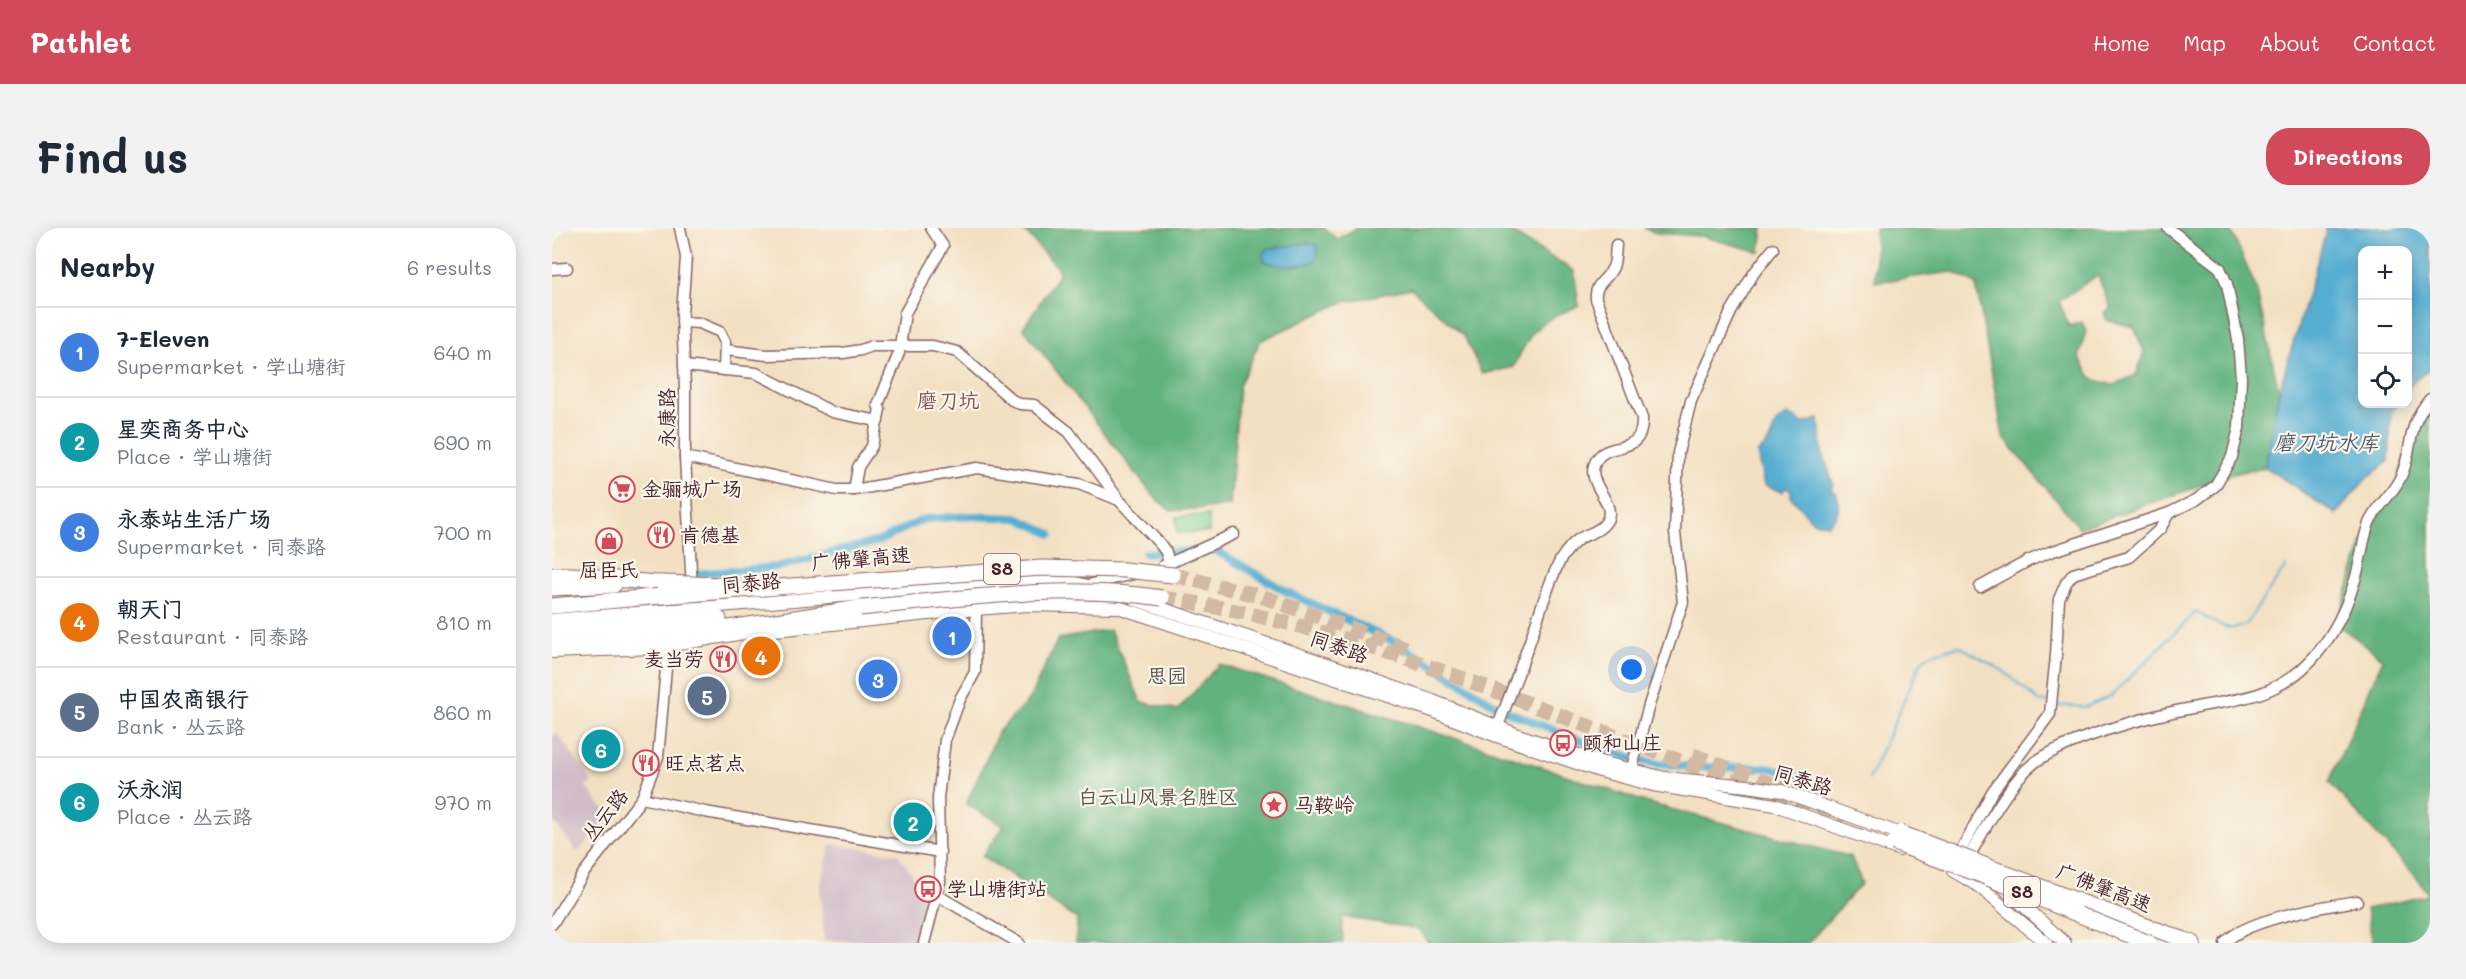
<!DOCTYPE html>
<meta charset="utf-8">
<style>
:root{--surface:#fff;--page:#f2f2f3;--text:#1f2937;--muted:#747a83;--line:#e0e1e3;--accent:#d1495b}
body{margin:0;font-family:Mali,"LXGW WenKai TC",sans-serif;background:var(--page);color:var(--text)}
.controls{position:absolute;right:18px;top:18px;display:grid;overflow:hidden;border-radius:12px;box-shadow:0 3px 15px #0003}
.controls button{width:54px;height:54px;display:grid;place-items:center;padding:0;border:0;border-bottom:2px solid var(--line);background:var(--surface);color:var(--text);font:30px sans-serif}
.you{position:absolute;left:1080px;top:442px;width:21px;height:21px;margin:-15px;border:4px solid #fff;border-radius:50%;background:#1a73e8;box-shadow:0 0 0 9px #1a73e833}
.badge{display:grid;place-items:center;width:39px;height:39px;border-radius:50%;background:var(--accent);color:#fff;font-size:20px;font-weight:700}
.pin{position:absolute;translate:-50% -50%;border:3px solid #fff;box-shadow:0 2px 6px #0006}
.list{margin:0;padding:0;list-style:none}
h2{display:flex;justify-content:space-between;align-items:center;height:78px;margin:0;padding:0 24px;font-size:26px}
h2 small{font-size:20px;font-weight:400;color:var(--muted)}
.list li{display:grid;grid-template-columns:39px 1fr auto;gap:18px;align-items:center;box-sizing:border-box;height:90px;padding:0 24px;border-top:2px solid var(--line)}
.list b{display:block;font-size:22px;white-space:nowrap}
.list p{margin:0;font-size:20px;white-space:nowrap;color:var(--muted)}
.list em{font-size:20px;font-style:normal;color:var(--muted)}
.icon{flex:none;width:33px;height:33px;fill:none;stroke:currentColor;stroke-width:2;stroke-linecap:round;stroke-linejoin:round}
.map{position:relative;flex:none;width:1878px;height:715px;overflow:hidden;border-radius:24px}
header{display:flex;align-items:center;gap:36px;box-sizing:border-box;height:84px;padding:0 30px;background:var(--accent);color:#fff}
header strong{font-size:28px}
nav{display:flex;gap:33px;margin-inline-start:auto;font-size:21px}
.intro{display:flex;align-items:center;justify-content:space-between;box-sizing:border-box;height:144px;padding:0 36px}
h1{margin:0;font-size:42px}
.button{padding:15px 27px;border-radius:24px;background:var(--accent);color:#fff;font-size:21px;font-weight:700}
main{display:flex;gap:36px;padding:0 36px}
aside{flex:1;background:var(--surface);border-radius:24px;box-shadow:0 3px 15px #0003}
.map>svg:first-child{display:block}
.industrial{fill:#d1bdc9}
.green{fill:#78cf94;stroke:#617760;stroke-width:1.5}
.forest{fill:#62b27e;stroke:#566854;stroke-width:1.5;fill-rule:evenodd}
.water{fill:#54add1;stroke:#4f667e;stroke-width:1.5}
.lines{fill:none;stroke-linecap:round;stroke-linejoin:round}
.stream{stroke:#54add1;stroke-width:2}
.canal{stroke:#54add1;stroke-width:8}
.highway-tunnel{stroke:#d1b9a4;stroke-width:15;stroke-dasharray:15 8;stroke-linecap:butt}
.minor-casing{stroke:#856360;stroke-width:13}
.major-casing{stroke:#856360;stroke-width:14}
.highway-casing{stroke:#856360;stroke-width:17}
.minor{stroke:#fff;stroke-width:10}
.major{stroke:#fff;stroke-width:12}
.highway{stroke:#fff;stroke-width:15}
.highway-bridge-casing{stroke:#856360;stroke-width:17;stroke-linecap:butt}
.highway-bridge{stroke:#fff;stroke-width:15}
.labels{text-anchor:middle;stroke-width:4.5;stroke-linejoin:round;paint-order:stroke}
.shield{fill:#fbf7ec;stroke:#7f6065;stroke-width:1.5}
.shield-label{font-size:18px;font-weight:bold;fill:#4a1f2b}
.street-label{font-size:20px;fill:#4a1f2b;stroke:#fbf7ec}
.poi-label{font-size:20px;fill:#4a1f2b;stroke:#fbf7ec;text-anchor:start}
.park-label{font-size:20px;fill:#58544a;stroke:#fbf7ec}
.neighbourhood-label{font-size:21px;fill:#855351;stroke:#fbf7ec}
.water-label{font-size:21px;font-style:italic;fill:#4e586d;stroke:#fbf7ec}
</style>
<header>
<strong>Pathlet</strong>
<nav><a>Home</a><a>Map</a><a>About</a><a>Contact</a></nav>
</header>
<div class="intro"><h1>Find us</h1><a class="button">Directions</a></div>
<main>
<aside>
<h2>Nearby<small>6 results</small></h2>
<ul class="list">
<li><span class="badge" style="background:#3f7fe0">1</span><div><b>7-Eleven</b><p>Supermarket · 学山塘街</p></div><em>640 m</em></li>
<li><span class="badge" style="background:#0f9aa8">2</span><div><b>星奕商务中心</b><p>Place · 学山塘街</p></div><em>690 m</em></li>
<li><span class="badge" style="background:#3f7fe0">3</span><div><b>永泰站生活广场</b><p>Supermarket · 同泰路</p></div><em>700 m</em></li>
<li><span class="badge" style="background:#e8710a">4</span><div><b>朝天门</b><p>Restaurant · 同泰路</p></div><em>810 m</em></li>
<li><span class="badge" style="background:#5c6f8a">5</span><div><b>中国农商银行</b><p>Bank · 丛云路</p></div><em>860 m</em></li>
<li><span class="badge" style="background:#0f9aa8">6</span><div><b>沃永润</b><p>Place · 丛云路</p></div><em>970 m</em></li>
</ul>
</aside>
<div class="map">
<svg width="1878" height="715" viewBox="0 0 1878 715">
<rect width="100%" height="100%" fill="#fbf7ec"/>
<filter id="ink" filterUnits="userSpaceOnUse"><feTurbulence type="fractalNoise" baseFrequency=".0167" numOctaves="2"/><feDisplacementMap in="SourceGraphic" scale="12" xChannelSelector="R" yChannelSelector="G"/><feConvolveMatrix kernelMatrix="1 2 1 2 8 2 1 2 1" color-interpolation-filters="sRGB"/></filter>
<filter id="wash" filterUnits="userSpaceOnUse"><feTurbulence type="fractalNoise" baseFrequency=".008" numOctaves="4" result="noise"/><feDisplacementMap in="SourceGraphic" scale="24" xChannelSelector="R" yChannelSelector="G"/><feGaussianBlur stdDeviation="1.35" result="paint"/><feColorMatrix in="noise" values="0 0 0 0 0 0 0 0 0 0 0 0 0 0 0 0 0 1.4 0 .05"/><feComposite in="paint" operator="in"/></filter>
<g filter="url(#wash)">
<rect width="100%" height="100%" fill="#f3e0c2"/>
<!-- industrial -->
<g class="industrial">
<polygon points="5,505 40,554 34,559 45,574 61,589 25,624 0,591 0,509"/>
<polygon points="279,616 346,626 375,667 361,715 272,712 268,660"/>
</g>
<!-- green -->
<polygon class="green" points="657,287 657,304 625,305 624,289"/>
<!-- forest -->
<g class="forest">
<path d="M 470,0 L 772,0 L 785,11 L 805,0 L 962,0 L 960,5 L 1022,43 L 1027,78 C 987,93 980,100 962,139 L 930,146 L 912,108 L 859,60 L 789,75 L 708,113 L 687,158 L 678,278 L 619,283 L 602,269 L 471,100 L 508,44 Z"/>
<polygon points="1091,0 1211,0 1208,24 1149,8 1104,5"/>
<path d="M 1323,0 L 1678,0 L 1704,60 L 1727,163 L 1713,239 L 1681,246 L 1528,300 L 1451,209 L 1424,56 L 1401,44 L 1323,54 ZM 1546,47 L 1558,80 L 1552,85 L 1555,92 L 1582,99 L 1592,124 L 1584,147 L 1561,157 L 1540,151 L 1527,129 L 1534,103 L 1530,94 L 1517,98 L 1507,73 Z"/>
<polygon points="1878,171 1878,715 1821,715 1814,681 1877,667 1869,655 1777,554 1831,431 1785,396 1811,313 1843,261 1858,210"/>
<polygon points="558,402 589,474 626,482 667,436 937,521 1096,575 1299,629 1310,655 1256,715 876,715 867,701 790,689 791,715 524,715 525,691 430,628 452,598 414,576 447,503 476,473 506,411"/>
</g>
<!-- water -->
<g class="water">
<polygon points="1773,0 1878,0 1878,142 1863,151 1856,162 1856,22 1810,22 1810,176 1846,176 1839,186 1837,233 1814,251 1784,286 1713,239 1727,163 1774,4"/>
<path d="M 756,15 L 765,17 L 766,24 L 763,33 C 746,39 729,40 712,33 L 711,27 L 714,21 Z"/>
<path d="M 1235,187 L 1242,189 L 1250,196 L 1267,191 L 1270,224 L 1281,255 L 1279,262 L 1285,266 C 1288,279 1287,288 1276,296 L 1261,294 L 1239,269 L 1239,261 L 1233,260 L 1230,264 L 1212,257 L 1205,225 C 1218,217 1219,208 1224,195 Z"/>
</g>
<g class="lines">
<!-- stream -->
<g class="stream">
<path d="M 1501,477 L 1533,479 L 1559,468 L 1644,384 C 1660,393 1678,407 1694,396 L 1734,338"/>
<polyline points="1317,551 1370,432 1382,425 1407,418 1450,442 1487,473 1496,475"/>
</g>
<!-- canal -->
<g class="canal">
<polyline points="652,322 663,322 737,365 847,416 950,481 1019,509 1086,532 1106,536 1144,539 1220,540 1251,551"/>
<polyline points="593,325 640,323"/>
<polyline points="145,346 225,339 327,313 372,291 418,288 466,290 499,306"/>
</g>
</g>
</g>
<g filter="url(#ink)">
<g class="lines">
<!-- highway-tunnel -->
<g class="highway-tunnel">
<polyline points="621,347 709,368 854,420"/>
<path d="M 610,370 C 747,389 875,436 1004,486 C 1100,522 1196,559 1291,596"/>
<polyline points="1141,527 1233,561"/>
</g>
<!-- minor casing -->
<g class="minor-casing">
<g id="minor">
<polyline points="128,0 134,29 130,86 133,160 133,229 141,380"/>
<polyline points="0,41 15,40"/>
<polyline points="130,94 147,95 168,104 173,114 172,142"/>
<polyline points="173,122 215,127 291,125 309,122 320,118 381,118 405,124 460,172 468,176 482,177 517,204 568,273 608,316 614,324 617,336"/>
<polyline points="132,138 204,145 280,184 326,193"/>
<polyline points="133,229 285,262 302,262 425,240 527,256 567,272"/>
<polyline points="302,262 306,239 320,218 328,181 326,177 347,125 353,85 391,18 379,0"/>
<polyline points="611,338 682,306"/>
<polyline points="489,345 536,357 581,346"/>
<polyline points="1428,359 1476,333 1498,324 1617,285"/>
<path d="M 946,498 C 957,470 968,441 978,413 C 988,385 995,357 1009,331 C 1013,325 1021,315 1027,311 C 1036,305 1048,304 1054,294 C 1067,276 1033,256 1043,235 C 1053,210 1092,231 1090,190 L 1044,71 C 1042,56 1054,53 1060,41 C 1064,35 1063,24 1064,17"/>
<polyline points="1079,543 1097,477 1131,374 1123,305 1126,225 1139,173 1179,84 1202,45 1221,21"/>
<polyline points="90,570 153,584 388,624"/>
<polyline points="1406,628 1440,564 1498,486 1504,427 1507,371 1514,355 1521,346 1577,329 1608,301 1617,285 1644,272 1663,258 1680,229 1687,200 1689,150 1686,111 1675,56 1668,40 1616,0"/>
<path d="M 1415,632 C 1432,603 1456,555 1482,535 C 1517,509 1601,487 1645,479 C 1685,471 1717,470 1750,441 C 1776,418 1793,385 1803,352 C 1809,333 1810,314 1817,295 C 1825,277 1843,265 1850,246 C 1862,216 1854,199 1878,171"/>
<polyline points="385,667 467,715"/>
<polyline points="0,696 31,646 90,570 106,529 116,418"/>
<polyline points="372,715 388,654 386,570 393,512 408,471 423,444 424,381"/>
<path d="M 1673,715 C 1693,691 1774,678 1805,673"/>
</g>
</g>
<!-- major casing -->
<g class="major-casing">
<g id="major">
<polyline points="582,371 802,445 881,473 969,508 1044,533 1113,550 1196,558 1230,563 1354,608"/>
<polyline points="0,392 470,353 546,359"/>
<polyline points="0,424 102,420 186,406 424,381 475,377 566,379 878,482 942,507 1048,543 1101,557 1223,577 1348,622"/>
<polyline points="1401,643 1424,656 1494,715"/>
<polyline points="1451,659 1513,715"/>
</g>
</g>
<!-- highway casing -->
<g class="highway-casing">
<g id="highway">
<path d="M 0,347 C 37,345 73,354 110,355"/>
<polyline points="0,360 62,357"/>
<polyline points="201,361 279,355"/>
<polyline points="0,378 99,369"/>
<polyline points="0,404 167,391"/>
<polyline points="0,416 170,401 308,380"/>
<polyline points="1526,673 1641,715"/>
</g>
</g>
<!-- minor -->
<use href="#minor" class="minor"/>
<!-- major -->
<use href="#major" class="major"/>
<!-- highway -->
<use href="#highway" class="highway"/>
<!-- highway-bridge casing -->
<g class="highway-bridge-casing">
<g id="highway-bridge">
<polyline points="110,355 169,357"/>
<polyline points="279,355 490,340 572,342 621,347"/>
<polyline points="99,369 201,361"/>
<path d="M 308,380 C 408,371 510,355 610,370"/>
<polyline points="1348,605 1526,673"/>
<polyline points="1342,615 1429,647 1597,715"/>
</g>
</g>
<!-- highway-bridge -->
<use href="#highway-bridge" class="highway-bridge"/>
</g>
</g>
<!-- icons -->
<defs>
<g id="supermarket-ring" transform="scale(1.35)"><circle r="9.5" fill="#fbf7ec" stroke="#d1495b" stroke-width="1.5"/><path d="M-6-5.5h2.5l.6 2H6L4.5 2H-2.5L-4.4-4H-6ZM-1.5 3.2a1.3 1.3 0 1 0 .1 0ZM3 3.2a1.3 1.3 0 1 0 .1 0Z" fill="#d1495b"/></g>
<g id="restaurant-ring" transform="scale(1.35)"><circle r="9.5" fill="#fbf7ec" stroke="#d1495b" stroke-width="1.5"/><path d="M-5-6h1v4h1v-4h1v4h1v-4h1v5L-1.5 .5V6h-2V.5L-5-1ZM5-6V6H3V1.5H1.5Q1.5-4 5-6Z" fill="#d1495b"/></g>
<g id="shop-ring" transform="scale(1.35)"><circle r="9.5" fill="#fbf7ec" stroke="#d1495b" stroke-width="1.5"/><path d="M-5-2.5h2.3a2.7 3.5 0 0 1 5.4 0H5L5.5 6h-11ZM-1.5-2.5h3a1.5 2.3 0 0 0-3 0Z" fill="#d1495b"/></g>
<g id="bus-ring" transform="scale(1.35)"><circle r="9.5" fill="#fbf7ec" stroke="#d1495b" stroke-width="1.5"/><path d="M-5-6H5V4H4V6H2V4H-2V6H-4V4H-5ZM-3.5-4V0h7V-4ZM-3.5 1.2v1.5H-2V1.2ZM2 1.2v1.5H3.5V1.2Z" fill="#d1495b"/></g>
<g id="sight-ring" transform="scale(1.35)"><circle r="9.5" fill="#fbf7ec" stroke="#d1495b" stroke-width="1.5"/><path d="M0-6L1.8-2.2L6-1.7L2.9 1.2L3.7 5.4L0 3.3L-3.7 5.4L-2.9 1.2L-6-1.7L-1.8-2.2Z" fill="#d1495b"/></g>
</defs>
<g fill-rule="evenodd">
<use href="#supermarket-ring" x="70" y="261"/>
<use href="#restaurant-ring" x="109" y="307"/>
<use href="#shop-ring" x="57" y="313"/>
<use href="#restaurant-ring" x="171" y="431"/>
<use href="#bus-ring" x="1011" y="515"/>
<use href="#restaurant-ring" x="94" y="535"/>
<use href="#sight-ring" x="722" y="577"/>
<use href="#bus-ring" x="376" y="661"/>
</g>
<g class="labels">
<!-- shield labels -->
<g class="shield">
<rect x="432" y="326" width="36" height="30" rx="4.5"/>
<rect x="1452" y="649" width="36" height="30" rx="4.5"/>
</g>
<g class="shield-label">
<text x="450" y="347">S8</text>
<text x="1470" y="670">S8</text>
</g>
<!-- street labels -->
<g class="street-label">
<text transform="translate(115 190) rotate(-90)" y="7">永康路</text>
<text transform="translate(309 331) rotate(-5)" y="7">广佛肇高速</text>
<text transform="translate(199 355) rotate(-5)" y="7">同泰路</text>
<text transform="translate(787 419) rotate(19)" y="7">同泰路</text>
<text transform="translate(1251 552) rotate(17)" y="7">同泰路</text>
<text transform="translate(53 587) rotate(-52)" y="7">丛云路</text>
<text transform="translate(1552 660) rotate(21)" y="7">广佛肇高速</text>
</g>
<!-- poi labels -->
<g class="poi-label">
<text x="90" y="268">金骊城广场</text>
<text x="128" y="314">肯德基</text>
<text x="57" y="349" text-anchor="middle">屈臣氏</text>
<text x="152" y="438" text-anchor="end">麦当劳</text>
<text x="1030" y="522">颐和山庄</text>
<text x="113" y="542">旺点茗点</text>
<text x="742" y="584">马鞍岭</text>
<text x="395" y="668">学山塘街站</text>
</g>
<!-- park labels -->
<g class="park-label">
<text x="615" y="455">思园</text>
<text x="606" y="576">白云山风景名胜区</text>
</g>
<!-- neighbourhood labels -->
<g class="neighbourhood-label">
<text x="396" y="180">磨刀坑</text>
</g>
<!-- water labels -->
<g class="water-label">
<text x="1774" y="222">磨刀坑水库</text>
</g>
</g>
</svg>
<div class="controls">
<button>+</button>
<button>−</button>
<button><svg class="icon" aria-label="locate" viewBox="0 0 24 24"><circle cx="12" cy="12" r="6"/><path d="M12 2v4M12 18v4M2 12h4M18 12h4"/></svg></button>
</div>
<div class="you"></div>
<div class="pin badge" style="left:400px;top:408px;background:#3f7fe0">1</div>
<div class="pin badge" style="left:361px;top:594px;background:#0f9aa8">2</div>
<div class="pin badge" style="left:326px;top:451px;background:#3f7fe0">3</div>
<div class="pin badge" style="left:209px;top:428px;background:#e8710a">4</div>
<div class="pin badge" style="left:155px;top:468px;background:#5c6f8a">5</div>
<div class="pin badge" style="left:49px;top:521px;background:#0f9aa8">6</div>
</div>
</main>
